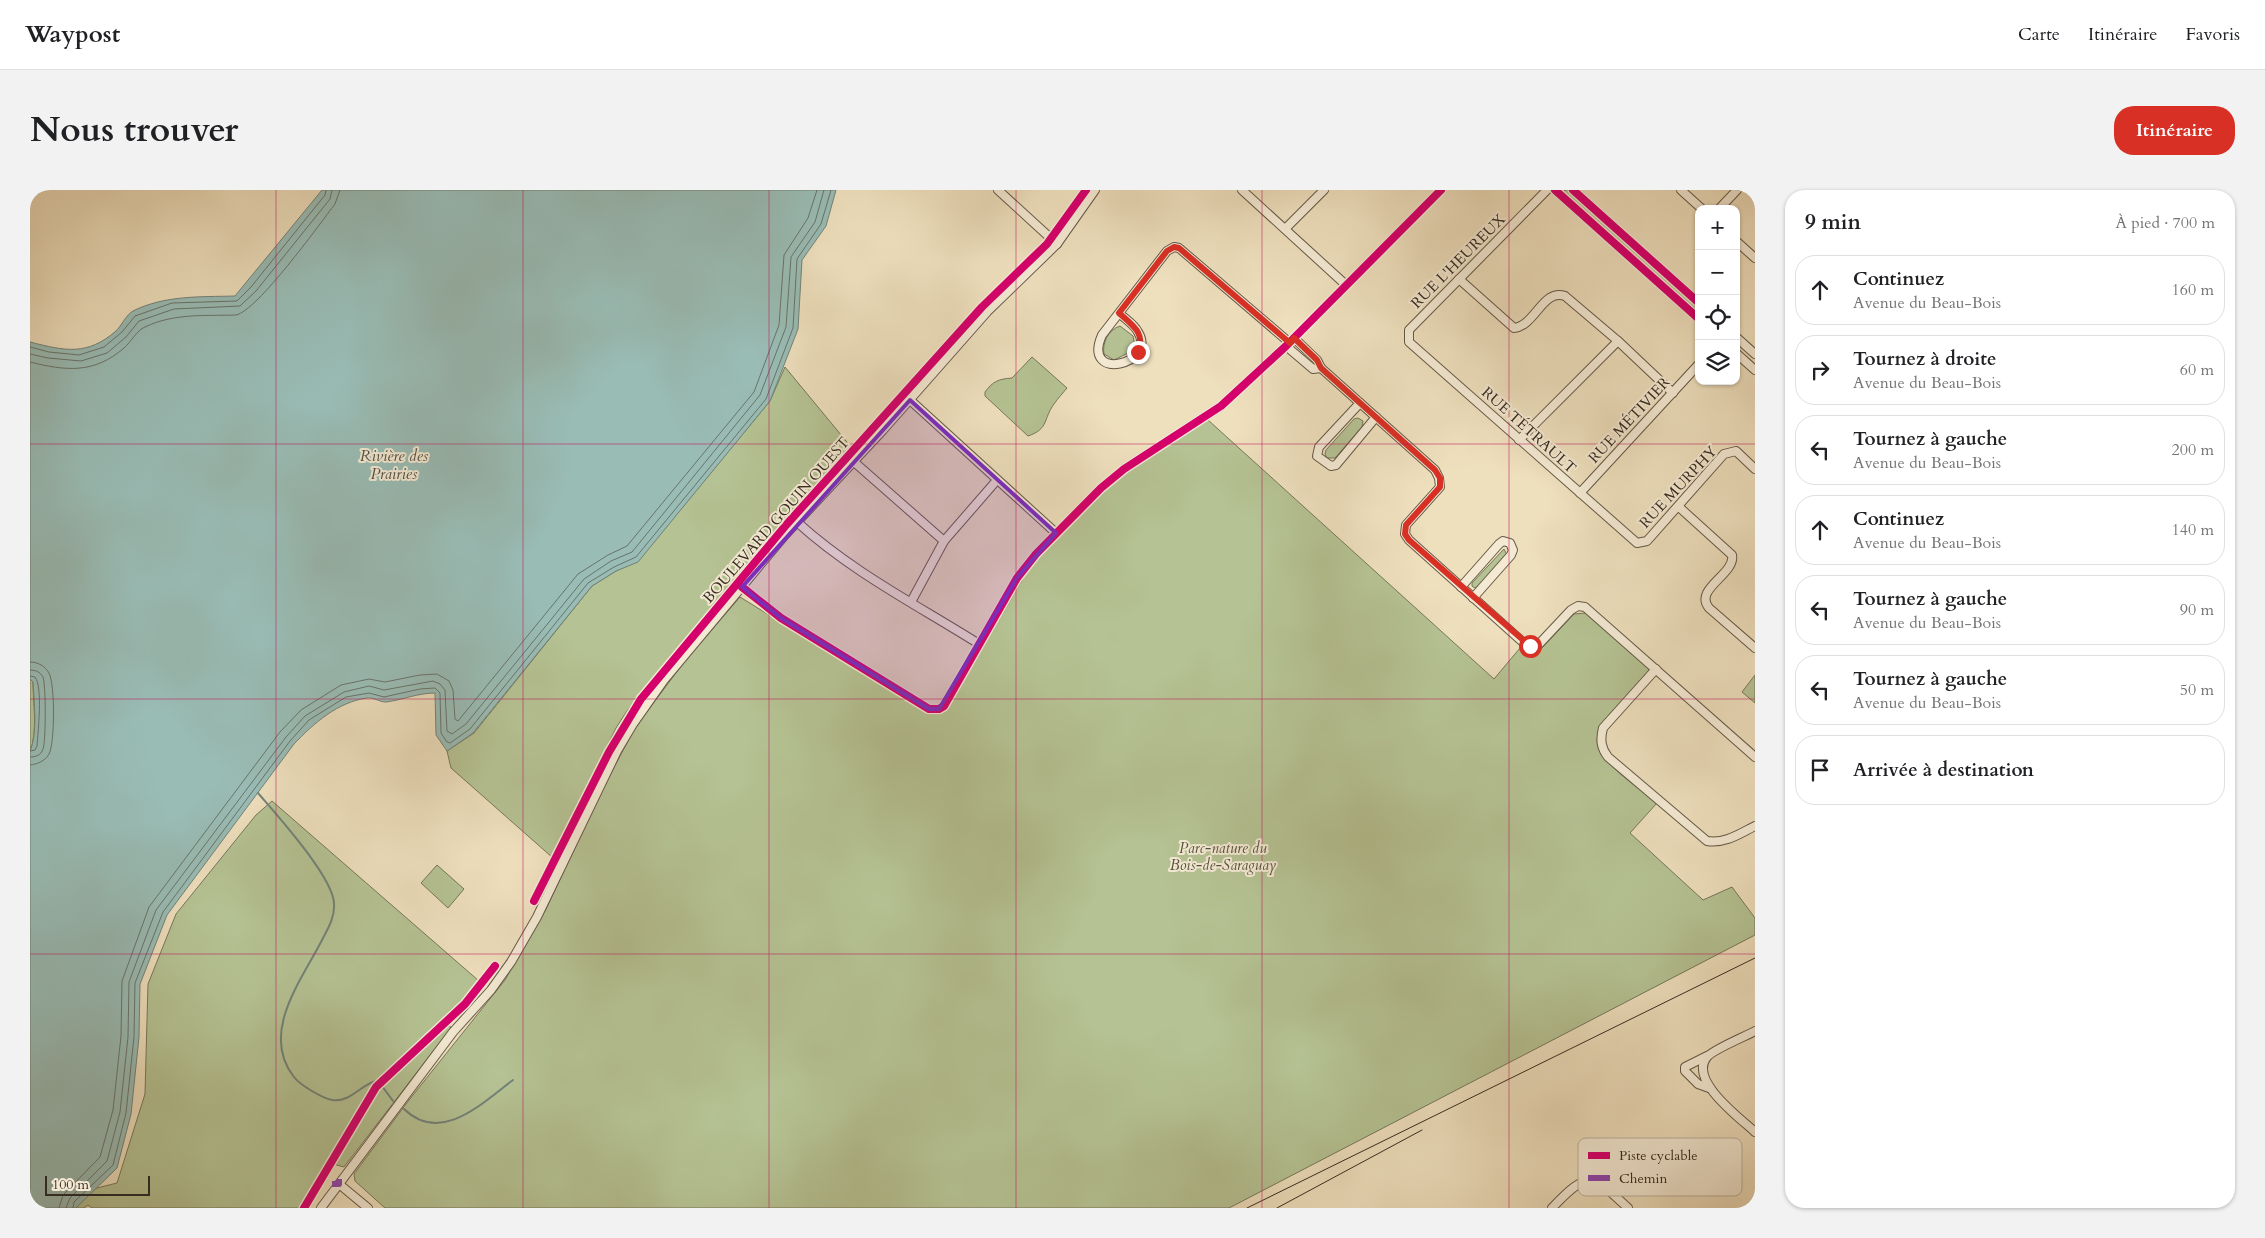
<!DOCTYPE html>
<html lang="fr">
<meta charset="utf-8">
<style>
:root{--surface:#fff;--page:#f2f2f2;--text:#202124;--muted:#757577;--line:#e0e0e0;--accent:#d93025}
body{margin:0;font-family:Cardo,serif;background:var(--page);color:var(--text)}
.controls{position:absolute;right:15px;top:15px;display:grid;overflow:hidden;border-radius:10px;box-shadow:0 1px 4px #0004}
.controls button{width:45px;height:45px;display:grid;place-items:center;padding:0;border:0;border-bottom:1px solid var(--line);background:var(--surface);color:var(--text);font:25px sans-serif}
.scale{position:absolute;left:15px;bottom:12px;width:105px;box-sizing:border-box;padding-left:5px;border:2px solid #372c20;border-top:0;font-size:14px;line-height:18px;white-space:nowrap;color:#372c20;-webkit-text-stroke:4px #f4ead4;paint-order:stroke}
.stop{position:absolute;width:15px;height:15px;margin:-11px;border:4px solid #d93025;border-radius:50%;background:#fff}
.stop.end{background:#d93025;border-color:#fff;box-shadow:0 1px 5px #0008}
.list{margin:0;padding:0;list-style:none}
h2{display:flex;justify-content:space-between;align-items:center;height:65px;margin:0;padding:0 20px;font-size:21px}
h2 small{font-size:16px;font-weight:400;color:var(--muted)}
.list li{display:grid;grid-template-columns:32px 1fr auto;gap:15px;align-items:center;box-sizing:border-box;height:70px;margin:0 10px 10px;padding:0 10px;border:1px solid var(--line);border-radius:20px}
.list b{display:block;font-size:19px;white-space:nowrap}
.list p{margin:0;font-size:16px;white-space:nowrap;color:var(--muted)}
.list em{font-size:16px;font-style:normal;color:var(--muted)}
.icon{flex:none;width:28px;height:28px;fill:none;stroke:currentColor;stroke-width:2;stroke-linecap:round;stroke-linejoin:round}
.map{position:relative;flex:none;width:1725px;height:1018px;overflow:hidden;border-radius:20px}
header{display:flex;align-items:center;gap:30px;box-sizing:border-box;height:70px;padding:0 25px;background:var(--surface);border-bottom:1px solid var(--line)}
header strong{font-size:24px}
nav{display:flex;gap:28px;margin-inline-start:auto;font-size:18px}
.intro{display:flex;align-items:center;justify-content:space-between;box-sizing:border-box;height:120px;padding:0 30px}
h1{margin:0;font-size:35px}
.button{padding:12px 22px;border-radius:20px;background:var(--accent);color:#fff;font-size:18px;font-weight:700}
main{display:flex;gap:30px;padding:0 30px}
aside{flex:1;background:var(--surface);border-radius:20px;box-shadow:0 1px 4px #0004}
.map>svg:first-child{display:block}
.green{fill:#b5c293;stroke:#76775a}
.water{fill:#99bcb5;stroke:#728279}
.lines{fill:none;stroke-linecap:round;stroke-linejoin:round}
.shore{stroke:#68746a;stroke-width:1}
.stream{stroke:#728279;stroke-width:2}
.minor-casing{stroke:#655947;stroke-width:10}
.minor{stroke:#f4ead4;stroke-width:8}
.tram{stroke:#372c20;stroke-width:1}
.quiet{stroke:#8e44ad;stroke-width:6;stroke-dasharray:12 6;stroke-linecap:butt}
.cycleway-casing{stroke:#f4ead4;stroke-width:11}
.cycleway{stroke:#d6006c;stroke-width:8}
.route{stroke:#d93025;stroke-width:6}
.marked{fill:#7b2cbf;fill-opacity:0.2;stroke:#7b2cbf;stroke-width:4;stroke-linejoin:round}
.grid{fill:none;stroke:#c2185b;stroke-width:1;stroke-opacity:0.55}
.labels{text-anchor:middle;stroke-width:4;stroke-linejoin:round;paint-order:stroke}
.street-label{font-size:15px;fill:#372c20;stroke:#f4ead4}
.park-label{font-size:15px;font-style:italic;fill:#56523d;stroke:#f4ead4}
.water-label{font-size:16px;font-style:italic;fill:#505045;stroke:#f4ead4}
.key{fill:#f4ead4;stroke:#bbb19e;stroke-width:1}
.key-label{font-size:14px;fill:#372c20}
</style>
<header>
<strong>Waypost</strong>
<nav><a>Carte</a><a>Itinéraire</a><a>Favoris</a></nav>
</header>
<div class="intro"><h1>Nous trouver</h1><a class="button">Itinéraire</a></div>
<main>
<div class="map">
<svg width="1725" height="1018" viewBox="0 0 1725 1018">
<rect width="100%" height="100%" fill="#eedfbd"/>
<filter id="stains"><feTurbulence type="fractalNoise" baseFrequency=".004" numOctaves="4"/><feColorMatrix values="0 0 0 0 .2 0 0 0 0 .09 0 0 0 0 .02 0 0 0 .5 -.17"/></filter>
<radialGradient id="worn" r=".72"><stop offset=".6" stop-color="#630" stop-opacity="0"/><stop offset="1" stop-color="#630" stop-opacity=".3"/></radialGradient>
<!-- green -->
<g class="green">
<polygon points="1535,0 1539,0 1669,117 1669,125 1532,3"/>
<path d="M 1090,136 L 1103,146 L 1105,156 L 1102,161 L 1084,170 L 1074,164 C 1072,153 1078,140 1090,136 Z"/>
<path d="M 1002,167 L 1037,198 C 1033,203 1028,208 1024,214 C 1013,229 1019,239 998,246 L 955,206 L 955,202 C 963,191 969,189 982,188 Z"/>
<polygon points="755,177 821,257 714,378 597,521 586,538 523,668 421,578 417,561 444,543 562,396 586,381 608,371 740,211"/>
<polygon points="1328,228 1333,231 1332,237 1305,268 1297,268 1295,264 1296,260 1324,229"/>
<path d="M 1178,230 L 1464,489 L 1490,458 L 1501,461 L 1512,458 L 1544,424 L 1556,423 L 1622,480 L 1570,537 C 1568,544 1566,550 1568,556 C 1573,575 1612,600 1627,613 L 1600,643 L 1673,710 L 1702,697 L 1725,728 L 1725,745 L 1199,1018 L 355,1018 L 325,991 L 324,984 L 379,910 L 475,790 L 516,719 L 573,598 L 606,536 L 655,471 L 710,407 L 898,524 L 910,524 L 919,516 L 999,378 L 1057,315 L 1078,296 L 1104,275 Z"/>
<polygon points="1474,359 1477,365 1448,396 1445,398 1442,396 1442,393"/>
<polygon points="1725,485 1725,513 1712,502"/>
<path d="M 0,489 L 3,492 C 3,513 8,541 0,562 Z"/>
<polygon points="242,611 449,791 415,829 421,838 314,977 296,972 270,1018 62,1018 58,1015 54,1018 2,1018 11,1012 87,993 115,904 118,794 146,724 226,625"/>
<polygon points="407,675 434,699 418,718 391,693"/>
</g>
<!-- water -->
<path class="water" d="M 292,0 L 806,0 L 796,36 L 772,70 L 768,139 L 740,211 L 608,372 L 586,381 L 562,396 L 443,543 L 417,561 L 406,545 L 405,503 C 388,503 372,510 356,512 C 349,512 344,507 337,508 C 308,512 284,533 264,554 L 137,725 L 110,794 L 109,847 L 101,924 L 87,978 L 46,1018 L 0,1018 L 0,562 C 8,541 4,513 3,492 L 0,489 L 0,152 C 35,161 57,166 86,141 C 92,135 96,125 103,121 C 135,105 171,107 205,106 Z"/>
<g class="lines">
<!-- shore -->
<g class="shore">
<polyline points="0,157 19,162 49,165 74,157 92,142 105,126 142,113 207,111 221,97 295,5 296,0"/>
<polyline points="0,164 18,168 51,171 77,163 96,147 109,131 144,119 210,116 226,101 300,9 302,0"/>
<path d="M 0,172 C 36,181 64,184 94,158 C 101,152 107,140 115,137 C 144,123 175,126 206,125 C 227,121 289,35 305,14 L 310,0"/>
<path d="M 0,472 C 8,472 15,476 19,483 C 25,494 25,553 19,564 C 15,571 8,574 0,575"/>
<path d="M 0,480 C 6,480 10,482 13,487 C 16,495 16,552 13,559 C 11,565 6,567 0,567"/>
<path d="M 0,486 L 5,487 C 13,497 8,542 7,556 L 5,560 L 0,561"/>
<polyline points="29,1018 33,1005 70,967 83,920 91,846 92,791 119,717 250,542 271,520 311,495 339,489 355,492 390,485 407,484 419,491 423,500 425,529 428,531 548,384 578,365 597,356 724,202 749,135 754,65 778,28 787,0"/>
<polyline points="36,1018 40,1008 77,971 90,922 98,847 99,792 126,720 256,547 275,526 314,502 339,496 354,500 403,491 410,494 415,500 417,541 422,544 436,534 554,389 581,371 602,362 730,205 756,137 761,67 785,32 794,0"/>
<polyline points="43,1018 44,1012 83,975 96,923 104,847 105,793 133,722 260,551 279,530 316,507 339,503 354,507 390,499 405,498 410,503 411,543 417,552 420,553 440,539 558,393 584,377 606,367 736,209 763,138 767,69 791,34 801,0"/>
</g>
<!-- stream -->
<g class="stream">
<path d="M 228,603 C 246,624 304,688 304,714 C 305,728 297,740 291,752 C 270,792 230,844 264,887 C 270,895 292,908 302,910 C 320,913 330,895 346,891"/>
<polyline points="352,896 363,911"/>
<path d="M 374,919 C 411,955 452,913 483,890"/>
</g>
<!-- minor casing -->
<g class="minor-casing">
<g id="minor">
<polyline points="968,0 1027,54"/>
<polyline points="1212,0 1316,95"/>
<polyline points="1517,0 1379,140 1379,152 1607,353 1617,351 1694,264 1706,261 1725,279"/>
<polyline points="1525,0 1669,129"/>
<polyline points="1543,0 1669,113"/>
<polyline points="1651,0 1672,19"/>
<polyline points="1689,19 1707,0"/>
<polyline points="1255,39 1294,0"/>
<polyline points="1706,51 1725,68"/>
<path d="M 1429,89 L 1484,138 C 1505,136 1513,98 1535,106 L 1588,151 L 1643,203"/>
<path d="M 1089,123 C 1095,129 1104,134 1108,142 C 1128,174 1051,193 1072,145 L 1137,61 L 1144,57 L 1149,58 L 1260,153"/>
<polyline points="1706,147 1725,164"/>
<polyline points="1264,148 1287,170 1291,178 1405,280 1409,288 1410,297 1376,335 1375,344 1379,350 1495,454 1500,456 1510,453 1541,420 1548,416 1555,417 1725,567"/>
<polyline points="1256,156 1283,179 1291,178"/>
<polyline points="1706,163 1725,180"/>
<polyline points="880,210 1026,343"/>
<polyline points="1330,213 1289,257 1287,266 1301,276 1306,275 1346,227"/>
<polyline points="1489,250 1588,151"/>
<polyline points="823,271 914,351"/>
<polyline points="1550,303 1669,174"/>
<path d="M 1649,317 L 1702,365 C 1706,384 1663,399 1679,418 L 1725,458"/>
<path d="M 767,332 C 822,382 887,415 949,454"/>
<polyline points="712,397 751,428 899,519 909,519 914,516 987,388 1006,364 1071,298 1094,279 1191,216 1256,156 1411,0"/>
<polyline points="1431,397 1469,354 1473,351 1480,353 1483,360 1481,365 1443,408"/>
<polyline points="881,412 914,351 967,290"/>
<path d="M 1626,479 L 1573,538 C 1570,550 1571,558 1578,567 L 1677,651 C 1695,654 1709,644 1725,636"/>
<path d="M 1725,841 C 1716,846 1682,860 1677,867 C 1658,890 1710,928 1725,942"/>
<polyline points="1677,866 1655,877 1655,881 1668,894 1679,898"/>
<polyline points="309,994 338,1018"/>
<polyline points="291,1018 423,842 461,800 481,772 507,727 587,561 603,534 634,490 755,345 853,240 957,122 1027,54 1065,0"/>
<path d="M 1522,1018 C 1558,980 1562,984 1598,1018"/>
</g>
</g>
<!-- minor -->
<use href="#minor" class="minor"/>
<!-- tram -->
<g class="tram">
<polyline points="1217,1018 1725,768"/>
<polyline points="1247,1018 1392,940"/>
</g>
<!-- quiet -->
<polyline class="quiet" points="302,994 309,994 309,984"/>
<!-- cycleway casing -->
<g class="cycleway-casing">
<g id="cycleway">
<polyline points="1525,0 1669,129"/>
<polyline points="1543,0 1669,113"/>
<polyline points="712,397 751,428 899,519 909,519 914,516 987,388 1006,364 1071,298 1094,279 1191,216 1256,156 1411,0"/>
<polyline points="504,711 579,562 611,509 757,334 952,117 1017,54 1056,0"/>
<polyline points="274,1018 346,897 435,814 465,776"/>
</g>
</g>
<!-- cycleway -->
<use href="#cycleway" class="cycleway"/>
</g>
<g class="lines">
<!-- route -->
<path class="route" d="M 1108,162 C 1116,143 1102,135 1089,123 L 1137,61 L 1144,57 L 1149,58 L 1260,153 L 1264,148 L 1287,170 L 1291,178 L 1405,280 L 1410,288 L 1410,297 L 1376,335 L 1375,344 L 1379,350 L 1500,456"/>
</g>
<!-- marked area -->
<path class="marked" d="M 880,210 L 1026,343 L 987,388 L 909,519 L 899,519 L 751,428 L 712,397 Z"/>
<!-- grid -->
<path class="grid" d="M 246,0 L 246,1018M 493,0 L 493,1018M 739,0 L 739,1018M 986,0 L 986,1018M 1232,0 L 1232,1018M 1479,0 L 1479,1018M 0,254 L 1725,254M 0,509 L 1725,509M 0,764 L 1725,764"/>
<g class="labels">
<!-- street labels -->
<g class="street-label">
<text transform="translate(1428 71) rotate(-45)" y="5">RUE L'HEUREUX</text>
<text transform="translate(1599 230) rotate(-47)" y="5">RUE MÉTIVIER</text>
<text transform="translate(1499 240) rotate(42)" y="5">RUE TÉTRAULT</text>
<text transform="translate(1648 297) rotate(-47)" y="5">RUE MURPHY</text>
<text transform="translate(746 330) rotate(-49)" y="5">BOULEVARD GOUIN OUEST</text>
</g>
<!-- park labels -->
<g class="park-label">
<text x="1193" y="663">Parc-nature du<tspan x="1193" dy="17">Bois-de-Saraguay</tspan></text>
</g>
<!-- water labels -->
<g class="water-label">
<text x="364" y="271">Rivière des<tspan x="364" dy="18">Prairies</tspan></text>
</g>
</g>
<!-- legend -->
<rect x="1548" y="948" width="164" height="58" rx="8" class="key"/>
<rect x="1558" y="962" width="22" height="7" fill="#d6006c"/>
<rect x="1558" y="985" width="22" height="6" fill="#8e44ad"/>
<g class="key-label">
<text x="1589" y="970">Piste cyclable</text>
<text x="1589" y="993">Chemin</text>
</g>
<rect width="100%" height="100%" filter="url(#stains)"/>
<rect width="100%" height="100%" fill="url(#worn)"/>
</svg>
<div class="controls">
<button>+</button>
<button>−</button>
<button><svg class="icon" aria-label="locate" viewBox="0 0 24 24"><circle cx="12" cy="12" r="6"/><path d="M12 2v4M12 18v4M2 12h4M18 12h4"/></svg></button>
<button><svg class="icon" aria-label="layers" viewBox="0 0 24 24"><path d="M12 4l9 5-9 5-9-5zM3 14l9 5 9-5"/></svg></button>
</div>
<div class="scale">100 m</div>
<div class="stop" style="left:1500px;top:456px"></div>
<div class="stop end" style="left:1108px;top:162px"></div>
</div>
<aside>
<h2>9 min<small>À pied · 700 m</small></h2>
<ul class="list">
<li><svg class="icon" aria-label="ahead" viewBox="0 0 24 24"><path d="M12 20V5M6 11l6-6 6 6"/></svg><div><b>Continuez</b><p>Avenue du Beau-Bois</p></div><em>160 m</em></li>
<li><svg class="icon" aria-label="right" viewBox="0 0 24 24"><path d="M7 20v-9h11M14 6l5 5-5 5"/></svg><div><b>Tournez à droite</b><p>Avenue du Beau-Bois</p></div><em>60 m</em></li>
<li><svg class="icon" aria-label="left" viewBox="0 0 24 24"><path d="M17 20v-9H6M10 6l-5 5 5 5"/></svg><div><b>Tournez à gauche</b><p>Avenue du Beau-Bois</p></div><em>200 m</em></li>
<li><svg class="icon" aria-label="ahead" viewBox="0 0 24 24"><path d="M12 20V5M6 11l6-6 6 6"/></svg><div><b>Continuez</b><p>Avenue du Beau-Bois</p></div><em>140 m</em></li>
<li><svg class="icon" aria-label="left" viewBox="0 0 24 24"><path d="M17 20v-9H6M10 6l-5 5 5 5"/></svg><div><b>Tournez à gauche</b><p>Avenue du Beau-Bois</p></div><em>90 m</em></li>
<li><svg class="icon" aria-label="left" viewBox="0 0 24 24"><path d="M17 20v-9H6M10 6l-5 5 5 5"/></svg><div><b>Tournez à gauche</b><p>Avenue du Beau-Bois</p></div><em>50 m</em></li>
<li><svg class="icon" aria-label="arrive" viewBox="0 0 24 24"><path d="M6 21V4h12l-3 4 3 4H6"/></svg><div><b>Arrivée à destination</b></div></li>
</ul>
</aside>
</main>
